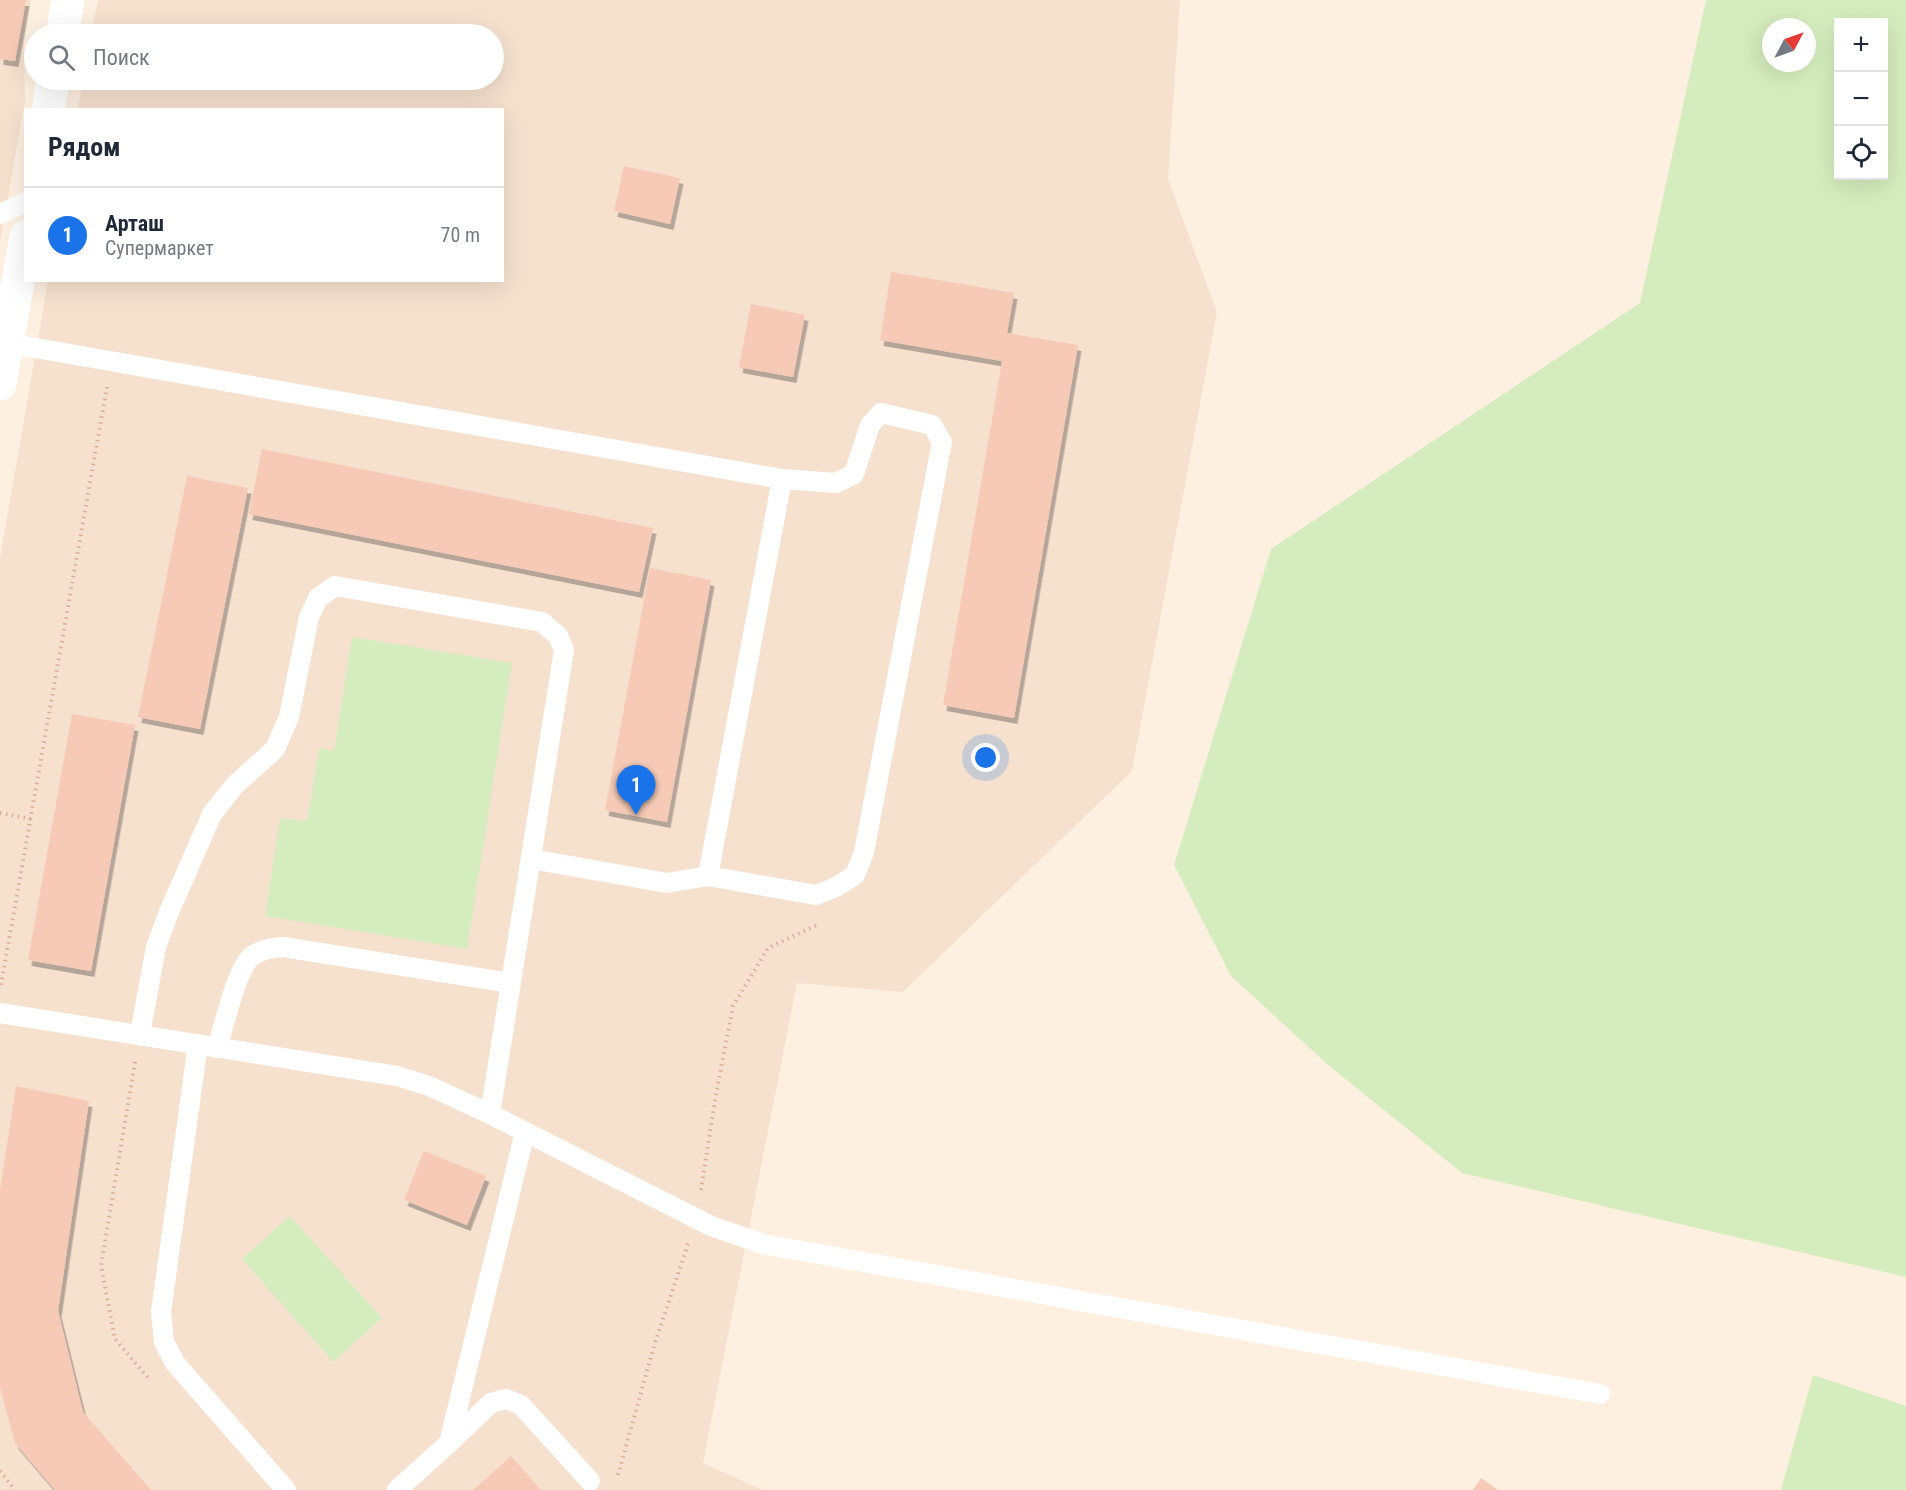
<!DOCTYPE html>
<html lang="ru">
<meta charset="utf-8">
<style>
:root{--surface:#fff;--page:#f6f6f7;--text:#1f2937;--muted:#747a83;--line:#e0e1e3;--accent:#1a73e8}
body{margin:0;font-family:"Roboto Condensed",sans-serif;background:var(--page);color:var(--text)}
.controls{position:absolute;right:18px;top:18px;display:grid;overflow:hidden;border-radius:0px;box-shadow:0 6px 24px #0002}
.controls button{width:54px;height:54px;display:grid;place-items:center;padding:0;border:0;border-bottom:2px solid var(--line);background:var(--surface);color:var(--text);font:30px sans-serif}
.compass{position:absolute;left:1762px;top:18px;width:54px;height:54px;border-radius:50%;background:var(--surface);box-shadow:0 6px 24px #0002;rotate:49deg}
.you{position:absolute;left:986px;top:758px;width:21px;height:21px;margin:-15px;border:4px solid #fff;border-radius:50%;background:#1a73e8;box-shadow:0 0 0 9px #1a73e833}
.badge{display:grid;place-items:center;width:39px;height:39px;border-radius:50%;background:var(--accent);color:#fff;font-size:20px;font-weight:700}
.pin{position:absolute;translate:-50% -50px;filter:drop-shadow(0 2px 3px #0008)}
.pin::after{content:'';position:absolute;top:32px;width:21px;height:18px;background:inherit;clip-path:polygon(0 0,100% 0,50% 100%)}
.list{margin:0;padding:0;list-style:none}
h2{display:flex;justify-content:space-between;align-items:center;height:78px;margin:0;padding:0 24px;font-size:26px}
h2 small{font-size:20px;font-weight:400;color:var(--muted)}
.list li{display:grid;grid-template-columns:39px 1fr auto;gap:18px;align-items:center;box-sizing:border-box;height:96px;padding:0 24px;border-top:2px solid var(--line)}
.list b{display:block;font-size:22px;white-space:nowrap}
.list p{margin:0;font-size:20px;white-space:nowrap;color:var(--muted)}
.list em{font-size:20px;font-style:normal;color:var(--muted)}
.icon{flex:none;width:33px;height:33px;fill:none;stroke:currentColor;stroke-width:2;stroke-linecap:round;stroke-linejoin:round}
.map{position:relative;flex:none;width:1906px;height:1490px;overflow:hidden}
.search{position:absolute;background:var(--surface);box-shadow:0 6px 24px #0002;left:24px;top:24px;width:480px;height:66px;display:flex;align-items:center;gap:15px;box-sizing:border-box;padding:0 21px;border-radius:33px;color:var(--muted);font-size:22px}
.panel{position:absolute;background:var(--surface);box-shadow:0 6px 24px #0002;left:24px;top:108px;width:480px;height:174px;border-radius:0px}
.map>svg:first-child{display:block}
.residential{fill:#f6e1cf}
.green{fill:#d5edbe;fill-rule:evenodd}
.building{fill:#f6cab6;filter:url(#shadow)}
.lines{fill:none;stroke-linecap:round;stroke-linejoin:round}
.path{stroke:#dbad99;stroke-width:4;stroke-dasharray:1.5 4.5;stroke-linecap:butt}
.service{stroke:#fff;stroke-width:20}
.secondary{stroke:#fff;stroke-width:33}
</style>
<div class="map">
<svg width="1906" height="1490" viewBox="0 0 1906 1490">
<defs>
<filter id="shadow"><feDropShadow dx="3.5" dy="6" stdDeviation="0" flood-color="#0004"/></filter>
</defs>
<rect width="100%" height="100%" fill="#fef0e1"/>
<!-- residential -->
<g class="residential">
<polygon points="0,0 31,0 24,44 25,100 0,243"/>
<polygon points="98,0 1180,0 1168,179 1217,312 1132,771 903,992 797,983 703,1463 763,1490 0,1490 0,558 48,281 502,280 502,110 78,109 83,80 494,80 494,34 91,34"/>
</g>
<!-- green -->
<g class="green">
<path d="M 1706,0 L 1906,0 L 1906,1277 L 1462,1173 L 1328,1065 L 1231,976 L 1174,865 L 1271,549 L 1640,303 ZM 1838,22 L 1884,22 L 1884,176 L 1838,176 ZM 1771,27 L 1807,27 L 1807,63 L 1771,63 Z"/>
<polygon points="352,637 512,663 467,949 265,916 280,818 307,821 319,748 334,751"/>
<polygon points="290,1216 382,1318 333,1362 242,1259"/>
<polygon points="1813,1375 1906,1406 1906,1490 1781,1490"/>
</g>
<!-- building -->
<g class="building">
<polygon points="0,0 26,0 15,61 0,59"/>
<polygon points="624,166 680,178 670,224 614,211"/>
<polygon points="891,272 1014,293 1007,333 1078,345 1014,718 943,705 1002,361 880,340"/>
<polygon points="751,304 805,315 793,377 739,367"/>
<polygon points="262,449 653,528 639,592 249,514"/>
<polygon points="187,476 248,488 200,729 138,717"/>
<polygon points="650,568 711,580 667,822 605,810"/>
<polygon points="72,714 135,725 91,971 28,960"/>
<polygon points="16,1086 89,1101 58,1311 83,1412 151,1490 55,1490 15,1443 0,1388 0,1190"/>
<polygon points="424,1151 486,1176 467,1225 404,1200"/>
<polygon points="511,1456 541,1490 473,1490"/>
<polygon points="1481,1478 1498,1490 1473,1490"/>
</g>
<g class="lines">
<!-- path -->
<g class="path">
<polyline points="0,813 31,819"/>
<polyline points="1,985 107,387"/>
<polyline points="135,1062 101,1266 115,1339 149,1379"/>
<polyline points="701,1190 715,1100 733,1006 768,948 819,924"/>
<polyline points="0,1471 15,1490"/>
<polyline points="618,1475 654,1346 688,1244"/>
</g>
<!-- service -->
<g class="service">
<polyline points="0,214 26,202"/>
<polyline points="7,343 782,479 836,483 854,474 870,425 881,413 932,425 942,442 864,852 855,875 836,887 816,895 708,876 667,883 531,859"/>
<polyline points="708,876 782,479"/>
<polyline points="0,1013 397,1076 429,1086 490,1114 711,1226 763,1244 1600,1394"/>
<polyline points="140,1034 156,947 169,912 212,814 234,786 275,749 289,717 309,617 318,598 335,586 542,622 558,636 564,650 490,1114"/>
<polyline points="198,1044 161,1312 164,1342 175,1363 286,1490"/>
<path d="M 217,1048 C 224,1027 236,969 252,956 C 262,949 272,948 283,947 L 511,983"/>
<polyline points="449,1443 491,1403 506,1399 521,1405 590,1481"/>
<polyline points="397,1490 449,1443 525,1132"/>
</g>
<!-- secondary -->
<g class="secondary">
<polyline points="62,34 68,0"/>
<polyline points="48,110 53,80"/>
<polyline points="0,384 26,236"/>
</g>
</g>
</svg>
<div class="controls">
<button>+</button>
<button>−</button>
<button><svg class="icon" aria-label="locate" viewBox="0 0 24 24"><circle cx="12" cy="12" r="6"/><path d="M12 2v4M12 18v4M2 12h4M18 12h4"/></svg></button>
</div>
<svg class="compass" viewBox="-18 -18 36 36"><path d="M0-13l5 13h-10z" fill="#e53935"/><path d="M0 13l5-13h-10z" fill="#747a83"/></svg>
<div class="you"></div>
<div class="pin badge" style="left:636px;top:815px">1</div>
<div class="search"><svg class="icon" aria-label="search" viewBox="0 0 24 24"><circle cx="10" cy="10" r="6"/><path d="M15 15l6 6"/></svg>Поиск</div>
<section class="panel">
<h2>Рядом<small></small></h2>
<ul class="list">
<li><span class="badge">1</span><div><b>Арташ</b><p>Супермаркет</p></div><em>70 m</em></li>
</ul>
</section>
</div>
